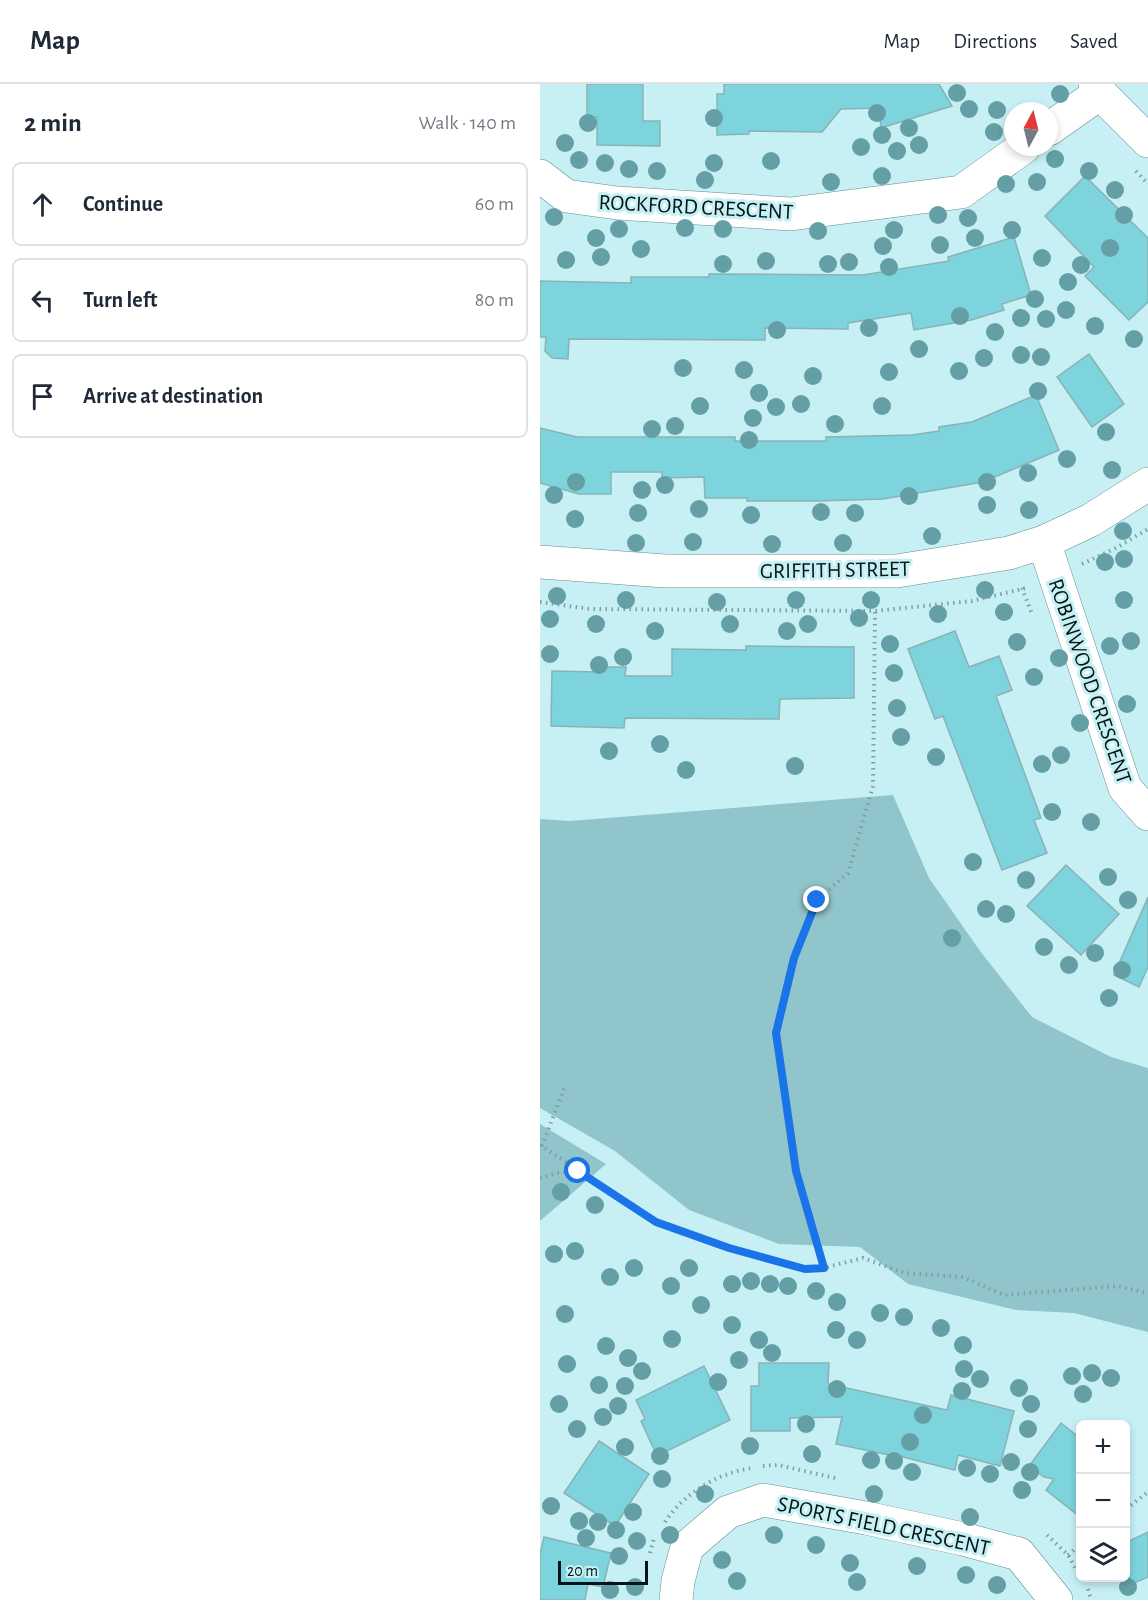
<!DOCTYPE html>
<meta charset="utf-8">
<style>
:root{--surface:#fff;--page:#f6f6f7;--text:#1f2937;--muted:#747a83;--line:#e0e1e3}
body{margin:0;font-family:"Alegreya Sans",sans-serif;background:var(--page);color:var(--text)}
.controls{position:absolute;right:18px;bottom:18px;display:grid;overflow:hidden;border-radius:9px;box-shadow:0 3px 9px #0003}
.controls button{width:54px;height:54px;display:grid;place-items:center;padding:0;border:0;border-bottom:2px solid var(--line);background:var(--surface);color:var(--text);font:30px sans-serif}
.compass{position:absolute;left:464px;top:18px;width:54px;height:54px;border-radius:50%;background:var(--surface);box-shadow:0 3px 9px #0003;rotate:7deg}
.scale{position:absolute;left:18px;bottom:15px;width:90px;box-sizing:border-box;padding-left:6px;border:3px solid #051516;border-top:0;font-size:16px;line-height:21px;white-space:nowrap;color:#051516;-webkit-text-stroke:4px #c7f0f5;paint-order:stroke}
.stop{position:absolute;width:18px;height:18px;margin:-14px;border:4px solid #1a73e8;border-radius:50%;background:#fff}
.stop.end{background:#1a73e8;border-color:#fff;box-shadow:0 2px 6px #0008}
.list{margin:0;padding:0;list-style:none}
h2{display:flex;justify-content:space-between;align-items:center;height:78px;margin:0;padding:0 24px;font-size:26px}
h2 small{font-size:20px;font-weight:400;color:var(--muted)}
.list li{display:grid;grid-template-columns:39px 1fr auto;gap:18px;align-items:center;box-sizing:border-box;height:84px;margin:0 12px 12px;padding:0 12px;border:2px solid var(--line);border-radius:9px}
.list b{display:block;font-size:22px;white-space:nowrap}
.list em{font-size:20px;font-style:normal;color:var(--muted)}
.icon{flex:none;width:33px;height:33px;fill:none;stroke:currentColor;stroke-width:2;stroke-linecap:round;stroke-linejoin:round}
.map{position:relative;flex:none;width:608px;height:1516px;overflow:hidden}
header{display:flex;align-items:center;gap:36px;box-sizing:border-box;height:84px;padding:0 30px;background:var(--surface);border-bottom:2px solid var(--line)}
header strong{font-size:28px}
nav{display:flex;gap:33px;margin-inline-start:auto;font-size:21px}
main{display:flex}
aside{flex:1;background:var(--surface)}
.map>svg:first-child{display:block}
.green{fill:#90c5cb}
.building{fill:#7dd4dd;stroke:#8ab2b6;stroke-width:1.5}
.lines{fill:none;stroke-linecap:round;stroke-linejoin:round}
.minor-casing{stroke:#648b8f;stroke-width:34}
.path{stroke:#7e9ea1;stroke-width:4;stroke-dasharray:1.5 4.5;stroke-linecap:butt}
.minor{stroke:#fff;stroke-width:33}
.tree{fill:#639fa5}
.route{stroke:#1a73e8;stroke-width:8}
.labels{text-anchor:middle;stroke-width:6;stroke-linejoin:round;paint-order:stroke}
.street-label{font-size:22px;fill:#051516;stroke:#c7f0f5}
</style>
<header>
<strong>Map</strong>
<nav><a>Map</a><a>Directions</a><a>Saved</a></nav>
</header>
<main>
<aside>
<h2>2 min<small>Walk · 140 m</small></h2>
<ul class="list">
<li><svg class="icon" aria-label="ahead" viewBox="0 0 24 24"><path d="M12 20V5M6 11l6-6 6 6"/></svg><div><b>Continue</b></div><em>60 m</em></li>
<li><svg class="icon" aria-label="left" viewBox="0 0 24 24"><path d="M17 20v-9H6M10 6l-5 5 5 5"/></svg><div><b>Turn left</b></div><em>80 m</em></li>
<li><svg class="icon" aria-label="arrive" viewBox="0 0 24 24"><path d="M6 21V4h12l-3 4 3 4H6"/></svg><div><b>Arrive at destination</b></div></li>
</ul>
</aside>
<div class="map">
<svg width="608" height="1516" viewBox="0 0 608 1516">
<rect width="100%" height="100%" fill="#c7f0f5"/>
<!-- green -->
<g class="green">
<polygon points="353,711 389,794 440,867 492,933 571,973 608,984 608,1248 534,1229 476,1226 368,1200 320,1163 239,1160 149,1126 75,1067 0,1024 0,735 30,737"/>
<polygon points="0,1040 66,1080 0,1137"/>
</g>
<!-- building -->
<g class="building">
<polygon points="47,0 103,0 103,37 120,37 120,62 57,61 57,33 47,33"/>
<polygon points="184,0 399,0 412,22 341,44 339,24 301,25 282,48 209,47 209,50 177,51 177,10 184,10"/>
<polygon points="545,92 608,154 608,218 589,236 545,192 554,183 505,132"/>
<polygon points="474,153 491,211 462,220 464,226 431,236 374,246 371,229 308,239 308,245 225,244 225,256 29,255 28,275 12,274 5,267 6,253 0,253 0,197 91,199 91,193 169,193 169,190 323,191 409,177 408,173"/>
<polygon points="549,270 584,320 552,343 517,293"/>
<polygon points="496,311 519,366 443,398 343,415 277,417 207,417 207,414 165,414 164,393 122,394 122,388 71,388 71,410 39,410 0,399 0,344 37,353 195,353 195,357 286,357 286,353 372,351 399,347 399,343 432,338"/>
<polygon points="415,547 429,583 459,572 472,606 456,612 501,734 494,736 507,769 462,786 403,632 395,635 368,565"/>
<polygon points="206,562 314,563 314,614 240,615 239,635 85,634 84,644 11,642 12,587 59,588 59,583 86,583 85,592 132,592 132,565 206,566"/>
<polygon points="526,781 579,830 541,871 487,822"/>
<polygon points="608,813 608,883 599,903 574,891"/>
<polygon points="219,1279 289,1279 288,1300 407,1326 411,1311 474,1327 460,1382 418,1371 415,1386 359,1372 359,1373 296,1360 302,1333 250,1334 250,1347 211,1347 211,1302 219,1302"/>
<polygon points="164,1282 190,1336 117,1372 101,1337 105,1335 96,1316"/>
<polygon points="521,1339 540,1354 540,1433 506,1406 514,1395 504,1393 489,1382"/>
<polygon points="59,1357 109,1390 75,1442 24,1409"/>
<polygon points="608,1448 608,1493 585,1503 585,1459"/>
<polygon points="4,1453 71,1469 63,1503 48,1500 45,1516 0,1516 0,1470"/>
</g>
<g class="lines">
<!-- minor casing -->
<g class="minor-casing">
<g id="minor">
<polyline points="555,0 560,9 608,57"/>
<polyline points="509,45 560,9"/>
<polyline points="0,92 26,112 77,119 251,130 421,108 484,63"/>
<polyline points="504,458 585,704 608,730"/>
<polyline points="0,478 125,487 357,487 469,469 504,458 551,436 608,400"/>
<polyline points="136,1516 138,1497 147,1463 188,1428 223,1416 326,1434 423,1455 479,1470 516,1516"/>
</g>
</g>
<!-- path -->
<g class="path">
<polyline points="596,87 608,100"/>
<polyline points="542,480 576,464 608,445"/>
<polyline points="482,504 492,530"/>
<polyline points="0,518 50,525 335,527 432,517 486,504"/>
<polyline points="0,1061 116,1138 189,1164 265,1185 284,1184 323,1174 365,1189 423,1193 464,1211 577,1202 608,1209"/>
<polyline points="2,1062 25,1002"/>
<polyline points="0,1094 17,1089 38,1087"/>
<polyline points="284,1184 256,1087 236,949 254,874 277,816 308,789 333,702 335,527"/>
<polyline points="223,1382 238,1381 295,1394"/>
<polyline points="586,1425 608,1408"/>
<path d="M 125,1438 C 144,1409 179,1388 213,1384"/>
<polyline points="507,1451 528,1471 540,1492"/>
<polyline points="110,1469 114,1454"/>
<polyline points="528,1471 540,1461"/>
<polyline points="548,1505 551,1516"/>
</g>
<!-- minor -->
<use href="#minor" class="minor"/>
</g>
<!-- trees -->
<g class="tree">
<circle cx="417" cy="9" r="9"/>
<circle cx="520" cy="10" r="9"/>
<circle cx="429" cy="25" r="9"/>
<circle cx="457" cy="26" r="9"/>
<circle cx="337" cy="29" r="9"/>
<circle cx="174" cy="34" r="9"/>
<circle cx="48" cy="39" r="9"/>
<circle cx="369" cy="44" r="9"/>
<circle cx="454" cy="48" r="9"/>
<circle cx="342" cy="51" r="9"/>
<circle cx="25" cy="59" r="9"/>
<circle cx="379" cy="61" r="9"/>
<circle cx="321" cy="63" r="9"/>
<circle cx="357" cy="67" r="9"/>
<circle cx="515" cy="75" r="9"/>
<circle cx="39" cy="76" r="9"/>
<circle cx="231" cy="77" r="9"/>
<circle cx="65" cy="79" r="9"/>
<circle cx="174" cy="79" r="9"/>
<circle cx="89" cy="85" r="9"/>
<circle cx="117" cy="87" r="9"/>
<circle cx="549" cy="87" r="9"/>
<circle cx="342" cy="92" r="9"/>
<circle cx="165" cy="96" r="9"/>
<circle cx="291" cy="98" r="9"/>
<circle cx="497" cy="98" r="9"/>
<circle cx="466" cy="100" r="9"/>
<circle cx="575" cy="106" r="9"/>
<circle cx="398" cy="131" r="9"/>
<circle cx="584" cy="131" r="9"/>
<circle cx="14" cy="133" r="9"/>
<circle cx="428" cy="134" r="9"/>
<circle cx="145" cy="144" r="9"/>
<circle cx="79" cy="145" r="9"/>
<circle cx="183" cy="145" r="9"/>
<circle cx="354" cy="146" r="9"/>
<circle cx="472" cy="146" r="9"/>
<circle cx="278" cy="147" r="9"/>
<circle cx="56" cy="154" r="9"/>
<circle cx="435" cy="154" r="9"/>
<circle cx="400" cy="161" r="9"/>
<circle cx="343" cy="162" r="9"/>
<circle cx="570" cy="164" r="9"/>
<circle cx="101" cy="165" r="9"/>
<circle cx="61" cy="173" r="9"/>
<circle cx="502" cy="174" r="9"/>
<circle cx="26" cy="176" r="9"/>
<circle cx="226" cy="177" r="9"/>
<circle cx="309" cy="178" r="9"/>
<circle cx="183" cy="180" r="9"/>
<circle cx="288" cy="180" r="9"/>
<circle cx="541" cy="181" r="9"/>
<circle cx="349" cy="183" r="9"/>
<circle cx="528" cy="198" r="9"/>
<circle cx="495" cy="215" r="9"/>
<circle cx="526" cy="226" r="9"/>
<circle cx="420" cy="232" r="9"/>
<circle cx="481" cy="234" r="9"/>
<circle cx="506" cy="235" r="9"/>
<circle cx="555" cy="242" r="9"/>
<circle cx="329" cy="244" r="9"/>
<circle cx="237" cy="246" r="9"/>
<circle cx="455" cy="248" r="9"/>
<circle cx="594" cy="255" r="9"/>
<circle cx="379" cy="265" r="9"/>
<circle cx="481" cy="271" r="9"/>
<circle cx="501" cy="273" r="9"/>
<circle cx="444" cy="274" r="9"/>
<circle cx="143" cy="284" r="9"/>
<circle cx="204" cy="286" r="9"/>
<circle cx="419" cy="287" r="9"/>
<circle cx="349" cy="288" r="9"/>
<circle cx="273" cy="292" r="9"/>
<circle cx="498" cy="307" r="9"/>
<circle cx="219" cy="309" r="9"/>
<circle cx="261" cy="320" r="9"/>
<circle cx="160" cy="322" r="9"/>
<circle cx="342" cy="322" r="9"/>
<circle cx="236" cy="323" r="9"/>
<circle cx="213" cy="334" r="9"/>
<circle cx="295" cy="340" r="9"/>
<circle cx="135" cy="342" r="9"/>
<circle cx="112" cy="345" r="9"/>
<circle cx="566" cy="348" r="9"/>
<circle cx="209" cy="356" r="9"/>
<circle cx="527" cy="375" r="9"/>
<circle cx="572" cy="386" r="9"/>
<circle cx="488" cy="389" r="9"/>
<circle cx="36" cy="398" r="9"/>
<circle cx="447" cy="398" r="9"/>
<circle cx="125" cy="401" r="9"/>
<circle cx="102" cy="406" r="9"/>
<circle cx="14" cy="411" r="9"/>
<circle cx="369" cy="412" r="9"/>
<circle cx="447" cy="421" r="9"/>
<circle cx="159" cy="425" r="9"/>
<circle cx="489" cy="426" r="9"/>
<circle cx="281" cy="428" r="9"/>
<circle cx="98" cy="429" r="9"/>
<circle cx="315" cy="429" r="9"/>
<circle cx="211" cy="431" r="9"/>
<circle cx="35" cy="435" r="9"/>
<circle cx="583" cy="447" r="9"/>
<circle cx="392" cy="452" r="9"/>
<circle cx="153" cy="458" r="9"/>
<circle cx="96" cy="459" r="9"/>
<circle cx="303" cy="459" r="9"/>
<circle cx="232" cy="460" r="9"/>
<circle cx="584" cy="475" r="9"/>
<circle cx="565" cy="478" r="9"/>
<circle cx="445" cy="506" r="9"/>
<circle cx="17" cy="512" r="9"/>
<circle cx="86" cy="516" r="9"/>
<circle cx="256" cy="516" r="9"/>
<circle cx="331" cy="516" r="9"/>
<circle cx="584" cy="516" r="9"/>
<circle cx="177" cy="518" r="9"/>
<circle cx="464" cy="528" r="9"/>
<circle cx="398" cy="530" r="9"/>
<circle cx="319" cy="534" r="9"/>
<circle cx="10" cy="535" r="9"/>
<circle cx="56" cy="540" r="9"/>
<circle cx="190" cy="540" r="9"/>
<circle cx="268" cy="540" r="9"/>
<circle cx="115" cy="547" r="9"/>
<circle cx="247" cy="547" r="9"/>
<circle cx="591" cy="557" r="9"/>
<circle cx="477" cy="558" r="9"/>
<circle cx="350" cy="560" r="9"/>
<circle cx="570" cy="562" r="9"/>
<circle cx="10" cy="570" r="9"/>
<circle cx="83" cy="573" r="9"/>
<circle cx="519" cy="574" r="9"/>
<circle cx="59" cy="581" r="9"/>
<circle cx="354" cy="589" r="9"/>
<circle cx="494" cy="593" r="9"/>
<circle cx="587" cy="620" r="9"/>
<circle cx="357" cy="624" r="9"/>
<circle cx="540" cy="639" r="9"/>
<circle cx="361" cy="653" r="9"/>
<circle cx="120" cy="660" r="9"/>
<circle cx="69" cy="667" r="9"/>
<circle cx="521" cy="671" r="9"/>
<circle cx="396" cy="673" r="9"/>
<circle cx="502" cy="680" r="9"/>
<circle cx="255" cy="682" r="9"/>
<circle cx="146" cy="686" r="9"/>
<circle cx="512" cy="728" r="9"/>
<circle cx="551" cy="738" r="9"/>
<circle cx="433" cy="778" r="9"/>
<circle cx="568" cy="793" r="9"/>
<circle cx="486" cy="796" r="9"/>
<circle cx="588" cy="816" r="9"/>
<circle cx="446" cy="825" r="9"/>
<circle cx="466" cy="830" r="9"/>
<circle cx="412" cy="854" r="9"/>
<circle cx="504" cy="863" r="9"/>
<circle cx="555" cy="869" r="9"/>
<circle cx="529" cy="881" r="9"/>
<circle cx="582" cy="886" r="9"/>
<circle cx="569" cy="914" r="9"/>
<circle cx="21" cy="1108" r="9"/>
<circle cx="55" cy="1121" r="9"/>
<circle cx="35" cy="1167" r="9"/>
<circle cx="14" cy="1170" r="9"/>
<circle cx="94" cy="1184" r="9"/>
<circle cx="149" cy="1184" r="9"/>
<circle cx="70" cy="1193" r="9"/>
<circle cx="211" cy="1197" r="9"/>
<circle cx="192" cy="1200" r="9"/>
<circle cx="230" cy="1200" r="9"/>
<circle cx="131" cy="1202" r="9"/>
<circle cx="248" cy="1202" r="9"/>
<circle cx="276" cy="1207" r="9"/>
<circle cx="297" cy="1218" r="9"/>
<circle cx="161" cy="1221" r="9"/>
<circle cx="340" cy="1229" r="9"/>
<circle cx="25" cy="1230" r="9"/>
<circle cx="364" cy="1233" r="9"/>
<circle cx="192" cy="1241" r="9"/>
<circle cx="401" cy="1244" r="9"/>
<circle cx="296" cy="1246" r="9"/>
<circle cx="132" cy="1255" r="9"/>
<circle cx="219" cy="1256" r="9"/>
<circle cx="317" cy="1256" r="9"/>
<circle cx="423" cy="1261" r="9"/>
<circle cx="66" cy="1262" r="9"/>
<circle cx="232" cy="1269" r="9"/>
<circle cx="88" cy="1274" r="9"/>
<circle cx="199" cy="1276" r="9"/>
<circle cx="27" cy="1280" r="9"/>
<circle cx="424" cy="1285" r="9"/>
<circle cx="102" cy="1287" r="9"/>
<circle cx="552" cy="1289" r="9"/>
<circle cx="532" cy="1292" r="9"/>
<circle cx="571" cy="1294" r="9"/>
<circle cx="440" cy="1295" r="9"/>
<circle cx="178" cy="1298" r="9"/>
<circle cx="59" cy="1301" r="9"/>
<circle cx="85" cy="1302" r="9"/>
<circle cx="479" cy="1304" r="9"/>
<circle cx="297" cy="1305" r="9"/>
<circle cx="422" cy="1307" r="9"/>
<circle cx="543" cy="1310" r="9"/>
<circle cx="19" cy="1320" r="9"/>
<circle cx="491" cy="1320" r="9"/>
<circle cx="78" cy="1322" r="9"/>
<circle cx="383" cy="1331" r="9"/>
<circle cx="63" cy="1333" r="9"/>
<circle cx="266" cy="1340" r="9"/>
<circle cx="37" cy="1345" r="9"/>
<circle cx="488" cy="1345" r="9"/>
<circle cx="370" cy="1358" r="9"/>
<circle cx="210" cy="1362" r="9"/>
<circle cx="85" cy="1363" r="9"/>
<circle cx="272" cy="1370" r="9"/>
<circle cx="120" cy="1372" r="9"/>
<circle cx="331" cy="1376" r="9"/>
<circle cx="354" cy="1377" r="9"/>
<circle cx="471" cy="1378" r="9"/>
<circle cx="427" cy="1384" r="9"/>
<circle cx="372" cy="1388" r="9"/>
<circle cx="490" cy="1388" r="9"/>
<circle cx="450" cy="1390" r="9"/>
<circle cx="122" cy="1395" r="9"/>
<circle cx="482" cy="1406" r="9"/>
<circle cx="165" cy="1410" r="9"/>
<circle cx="334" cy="1410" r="9"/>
<circle cx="11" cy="1422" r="9"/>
<circle cx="93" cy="1428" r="9"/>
<circle cx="430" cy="1433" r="9"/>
<circle cx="39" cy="1437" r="9"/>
<circle cx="58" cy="1438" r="9"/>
<circle cx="76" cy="1446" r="9"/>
<circle cx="130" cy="1451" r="9"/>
<circle cx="234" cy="1451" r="9"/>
<circle cx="46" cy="1454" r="9"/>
<circle cx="97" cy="1457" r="9"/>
<circle cx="276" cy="1461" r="9"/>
<circle cx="79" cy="1472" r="9"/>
<circle cx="182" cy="1476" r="9"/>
<circle cx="310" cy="1479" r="9"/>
<circle cx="377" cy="1482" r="9"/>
<circle cx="426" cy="1491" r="9"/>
<circle cx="197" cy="1497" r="9"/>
<circle cx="317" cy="1498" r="9"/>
<circle cx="457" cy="1501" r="9"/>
<circle cx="95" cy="1503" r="9"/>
<circle cx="588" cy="1503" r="9"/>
<circle cx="70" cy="1506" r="9"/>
</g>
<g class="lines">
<!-- route -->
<polyline class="route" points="38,1087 116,1138 189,1164 265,1185 284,1184 256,1087 236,949 254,874 277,816"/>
</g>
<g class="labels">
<!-- street labels -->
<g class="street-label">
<text transform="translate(156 122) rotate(3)" y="8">ROCKFORD CRESCENT</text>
<text transform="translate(295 485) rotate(-1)" y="8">GRIFFITH STREET</text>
<text transform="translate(551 597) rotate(71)" y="8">ROBINWOOD CRESCENT</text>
<text transform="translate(344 1441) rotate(12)" y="8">SPORTS FIELD CRESCENT</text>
</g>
</g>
</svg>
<div class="controls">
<button>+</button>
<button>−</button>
<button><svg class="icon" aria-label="layers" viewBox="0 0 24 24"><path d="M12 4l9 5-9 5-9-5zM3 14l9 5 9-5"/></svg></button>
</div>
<svg class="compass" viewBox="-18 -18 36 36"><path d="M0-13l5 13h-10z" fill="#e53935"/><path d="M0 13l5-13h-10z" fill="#747a83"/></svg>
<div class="scale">20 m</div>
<div class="stop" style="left:38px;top:1087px"></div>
<div class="stop end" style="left:277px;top:816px"></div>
</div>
</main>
